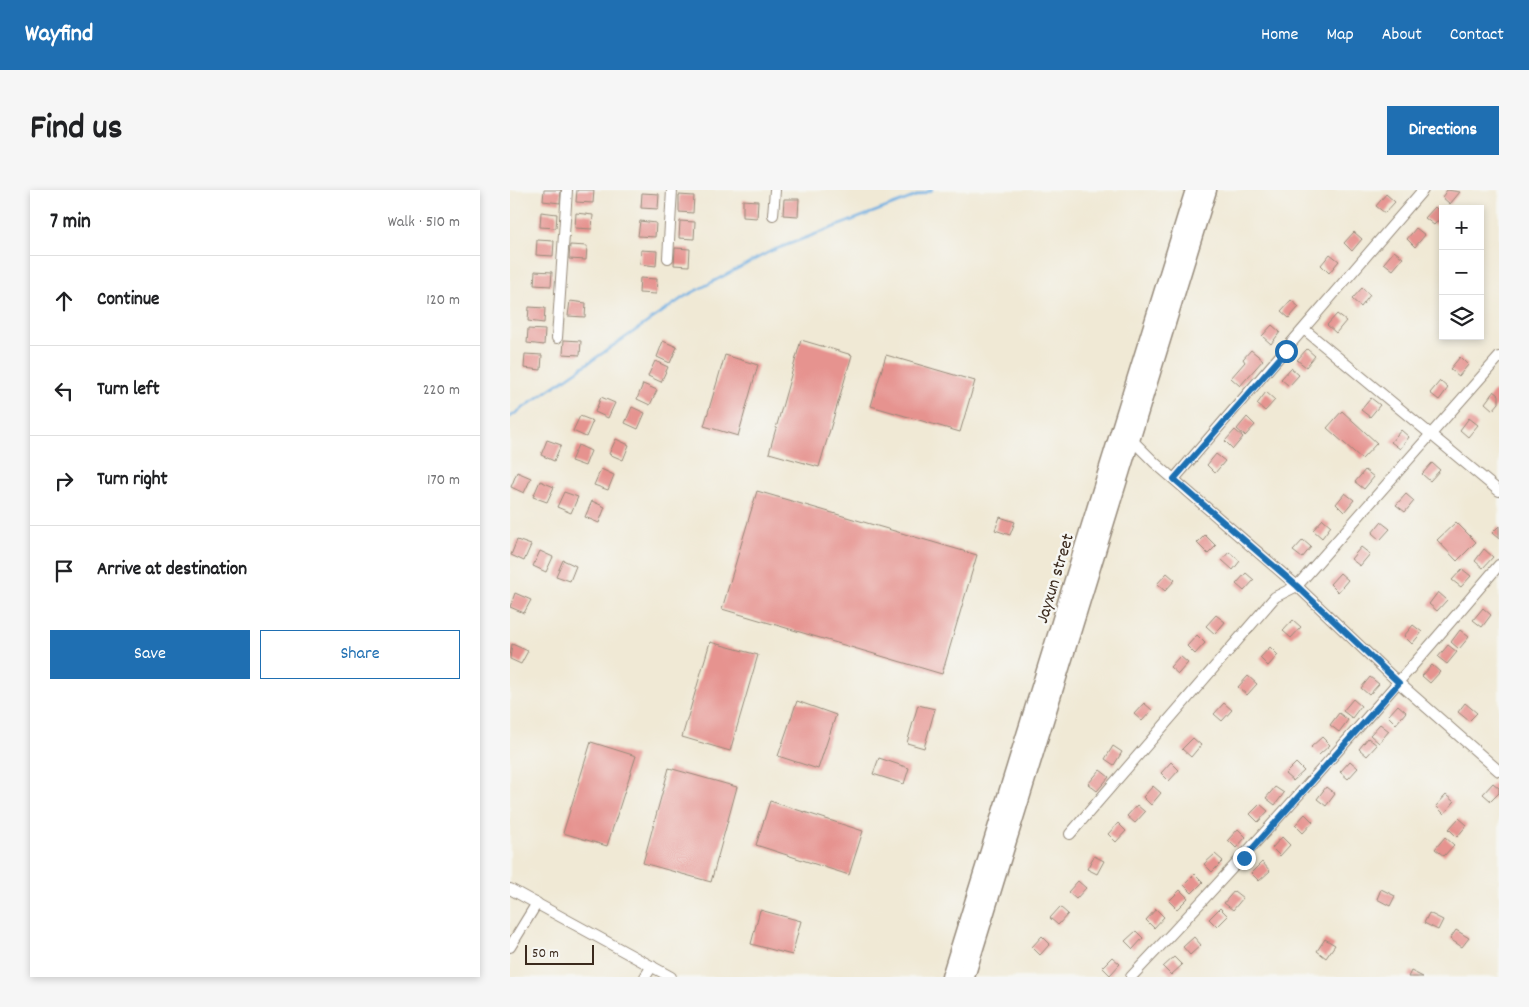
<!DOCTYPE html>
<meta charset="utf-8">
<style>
:root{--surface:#fff;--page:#f6f6f6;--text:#202124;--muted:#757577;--line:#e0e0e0;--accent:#1f6fb2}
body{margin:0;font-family:Dekko,sans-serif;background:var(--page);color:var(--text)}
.controls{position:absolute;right:15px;top:15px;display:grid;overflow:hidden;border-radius:0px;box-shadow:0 2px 8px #0003}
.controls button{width:45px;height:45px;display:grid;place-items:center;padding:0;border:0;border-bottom:1px solid var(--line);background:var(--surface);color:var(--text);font:25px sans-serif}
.scale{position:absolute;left:15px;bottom:12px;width:69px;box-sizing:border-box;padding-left:5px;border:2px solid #3b2a1e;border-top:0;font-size:14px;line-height:18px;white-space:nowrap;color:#3b2a1e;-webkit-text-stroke:4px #f6f6f2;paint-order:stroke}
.stop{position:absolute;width:15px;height:15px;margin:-11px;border:4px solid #1f6fb2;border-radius:50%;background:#fff}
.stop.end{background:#1f6fb2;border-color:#fff;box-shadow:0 1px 5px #0008}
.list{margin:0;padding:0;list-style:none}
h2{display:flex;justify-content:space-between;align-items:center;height:65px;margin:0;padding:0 20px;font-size:21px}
h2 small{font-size:16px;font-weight:400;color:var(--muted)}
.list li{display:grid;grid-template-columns:32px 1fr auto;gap:15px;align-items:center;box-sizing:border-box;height:90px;padding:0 20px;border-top:1px solid var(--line)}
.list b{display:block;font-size:19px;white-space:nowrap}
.list em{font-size:16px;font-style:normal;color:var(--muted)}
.actions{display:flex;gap:10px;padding:15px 20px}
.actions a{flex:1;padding:11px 0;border:1px solid var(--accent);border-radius:0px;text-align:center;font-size:18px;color:var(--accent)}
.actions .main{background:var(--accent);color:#fff}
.icon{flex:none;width:28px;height:28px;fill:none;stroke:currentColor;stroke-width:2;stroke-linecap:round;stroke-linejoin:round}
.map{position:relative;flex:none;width:989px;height:787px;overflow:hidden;border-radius:0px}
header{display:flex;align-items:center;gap:30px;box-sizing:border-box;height:70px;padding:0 25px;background:var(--accent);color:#fff}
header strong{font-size:24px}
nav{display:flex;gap:28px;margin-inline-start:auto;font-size:18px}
.intro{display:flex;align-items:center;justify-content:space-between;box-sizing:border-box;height:120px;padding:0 30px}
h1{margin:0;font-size:35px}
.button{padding:12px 22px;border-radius:0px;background:var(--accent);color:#fff;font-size:18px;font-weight:700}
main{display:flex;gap:30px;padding:0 30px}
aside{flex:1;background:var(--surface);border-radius:0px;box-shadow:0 2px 8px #0003}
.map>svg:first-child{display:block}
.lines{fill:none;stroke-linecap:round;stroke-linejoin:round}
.stream{stroke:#6faee2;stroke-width:2.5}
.building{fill:#e6938f}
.minor-casing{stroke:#968a7a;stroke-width:12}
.trunk-casing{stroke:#968a7a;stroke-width:19}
.minor{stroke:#fff;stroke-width:10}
.trunk{stroke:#fff;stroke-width:16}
.route{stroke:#1f6fb2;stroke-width:6}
.labels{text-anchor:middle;stroke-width:5;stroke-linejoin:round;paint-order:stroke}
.street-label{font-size:18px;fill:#3b2a1e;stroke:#f6f6f2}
</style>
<header>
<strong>Wayfind</strong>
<nav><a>Home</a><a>Map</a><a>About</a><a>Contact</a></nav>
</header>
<div class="intro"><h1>Find us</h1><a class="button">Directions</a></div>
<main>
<aside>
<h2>7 min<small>Walk · 510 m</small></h2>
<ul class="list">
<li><svg class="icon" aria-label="ahead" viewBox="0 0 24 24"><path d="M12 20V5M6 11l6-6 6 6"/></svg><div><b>Continue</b></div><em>120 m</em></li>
<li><svg class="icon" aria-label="left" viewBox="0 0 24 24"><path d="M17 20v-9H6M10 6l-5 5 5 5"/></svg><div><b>Turn left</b></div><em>220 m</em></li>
<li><svg class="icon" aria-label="right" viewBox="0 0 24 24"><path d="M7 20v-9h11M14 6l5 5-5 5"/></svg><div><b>Turn right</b></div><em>170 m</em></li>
<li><svg class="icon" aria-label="arrive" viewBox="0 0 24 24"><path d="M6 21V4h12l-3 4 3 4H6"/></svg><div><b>Arrive at destination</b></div></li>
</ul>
<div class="actions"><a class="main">Save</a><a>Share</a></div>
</aside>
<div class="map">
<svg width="989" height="787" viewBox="0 0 989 787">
<rect width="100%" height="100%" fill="#f6f6f2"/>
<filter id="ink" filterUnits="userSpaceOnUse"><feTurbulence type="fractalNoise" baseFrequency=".02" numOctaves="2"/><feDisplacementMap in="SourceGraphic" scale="10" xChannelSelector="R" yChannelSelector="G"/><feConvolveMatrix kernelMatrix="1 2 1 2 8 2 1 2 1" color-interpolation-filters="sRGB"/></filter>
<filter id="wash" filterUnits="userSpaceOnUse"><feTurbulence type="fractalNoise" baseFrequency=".0096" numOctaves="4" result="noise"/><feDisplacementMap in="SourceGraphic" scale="20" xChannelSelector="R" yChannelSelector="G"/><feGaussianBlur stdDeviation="1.12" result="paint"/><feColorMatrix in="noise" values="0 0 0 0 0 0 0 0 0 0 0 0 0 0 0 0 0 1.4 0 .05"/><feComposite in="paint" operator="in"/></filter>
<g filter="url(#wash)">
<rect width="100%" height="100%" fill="#f0e9d5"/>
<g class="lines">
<!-- stream -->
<polyline class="stream" points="0,227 174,107 261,61 422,0"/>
</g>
<g id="blocks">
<!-- building -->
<g class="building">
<polygon points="34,0 51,0 50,13 33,11"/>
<polygon points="67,0 84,0 83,13 66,12"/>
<polygon points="937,0 950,2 940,14 932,7"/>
<polygon points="132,3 149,4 148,19 131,18"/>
<polygon points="876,4 885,12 875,23 866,16"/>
<polygon points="169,5 184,6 183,23 169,22"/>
<polygon points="274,9 289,9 288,26 273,25"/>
<polygon points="233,10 248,11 247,28 233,27"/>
<polygon points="925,17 933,25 924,35 915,28"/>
<polygon points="31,22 47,24 46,38 30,37"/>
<polygon points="66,23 83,25 82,39 65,38"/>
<polygon points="130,31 146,33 145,47 128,46"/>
<polygon points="170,31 185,32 184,49 169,48"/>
<polygon points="906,38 915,45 905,57 897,49"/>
<polygon points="844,42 852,49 842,61 834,53"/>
<polygon points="27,50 44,51 43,66 26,65"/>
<polygon points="60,55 77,56 76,70 59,69"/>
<polygon points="165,58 180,59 179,76 164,75"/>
<polygon points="131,60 147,61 146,76 130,74"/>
<polygon points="884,61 893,68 883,80 874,73"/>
<polygon points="820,64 829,71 819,83 811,75"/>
<polygon points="25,81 42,82 41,96 24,95"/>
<polygon points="130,88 147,89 146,104 129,103"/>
<polygon points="852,98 860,105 851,117 842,109"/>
<polygon points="781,110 789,117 779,128 771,121"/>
<polygon points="60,111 76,113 75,127 58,126"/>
<polygon points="19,117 35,118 34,133 18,131"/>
<polygon points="827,124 836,131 826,143 817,135"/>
<polygon points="762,135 770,142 761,154 752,146"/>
<polygon points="18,139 35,140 34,155 17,153"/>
<polygon points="54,150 71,151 70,165 53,164"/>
<polygon points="291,150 342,165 309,277 259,263"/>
<polygon points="153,151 167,157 160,173 147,167"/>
<polygon points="797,159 805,166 796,177 787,170"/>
<polygon points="741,160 753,170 730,196 721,188 735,172 733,169"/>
<polygon points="15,164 32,165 31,180 14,178"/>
<polygon points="215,165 248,175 228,246 194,236"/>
<polygon points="376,165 465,191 450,242 361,216"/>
<polygon points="950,167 958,175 949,186 940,179"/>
<polygon points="145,171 158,177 151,192 138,186"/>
<polygon points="781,178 789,185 779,196 771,189"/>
<polygon points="930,191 938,198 929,210 920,203"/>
<polygon points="133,194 147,200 140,215 127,209"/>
<polygon points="984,201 989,205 989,213 983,220 975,213"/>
<polygon points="756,202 765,210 755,221 747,214"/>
<polygon points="91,207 105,213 98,228 85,222"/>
<polygon points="861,208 870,215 860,227 851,220"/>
<polygon points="122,217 135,223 128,239 115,233"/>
<polygon points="832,221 867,253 852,269 817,238"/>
<polygon points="70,226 83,231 76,247 63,241"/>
<polygon points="737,227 745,235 735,246 727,239"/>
<polygon points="959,228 968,235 958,247 950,240"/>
<polygon points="725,240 733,247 723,259 715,251"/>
<polygon points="891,240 899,247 890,259 881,252"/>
<polygon points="106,249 119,255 113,270 99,264"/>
<polygon points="37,250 51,255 44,271 31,265"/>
<polygon points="68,255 81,261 75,276 61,271"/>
<polygon points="706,264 715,271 705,283 697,275"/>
<polygon points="922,273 930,280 920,291 912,284"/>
<polygon points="91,279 104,285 98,300 84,295"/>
<polygon points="855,280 864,287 854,299 845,292"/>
<polygon points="7,282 21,288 14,303 1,297"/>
<polygon points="30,291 44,297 37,312 23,307"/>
<polygon points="247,301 467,365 432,484 212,419"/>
<polygon points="54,302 68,307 61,323 47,317"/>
<polygon points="835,303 844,310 834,322 826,314"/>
<polygon points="896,304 904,311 895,322 886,315"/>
<polygon points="82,311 95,317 89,333 75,327"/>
<polygon points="490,327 505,332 500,345 485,340"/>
<polygon points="813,329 821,336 812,348 803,340"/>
<polygon points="871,332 880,339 870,350 862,343"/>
<polygon points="946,332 966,352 947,371 927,350"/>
<polygon points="989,336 989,349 982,343"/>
<polygon points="695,345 706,356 698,364 687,353"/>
<polygon points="7,350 21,355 14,371 1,365"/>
<polygon points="793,350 801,357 792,368 783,361"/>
<polygon points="851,357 860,364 850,376 841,369"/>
<polygon points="974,359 983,367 973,378 965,371"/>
<polygon points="30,361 43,367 36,382 23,376"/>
<polygon points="719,362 730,371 723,380 712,370"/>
<polygon points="53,370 66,376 60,391 46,386"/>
<polygon points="952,379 961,386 951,397 942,390"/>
<polygon points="657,383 665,390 655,401 647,394"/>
<polygon points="736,383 744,390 734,401 726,394"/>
<polygon points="830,383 838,390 828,402 820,394"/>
<polygon points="928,402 937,410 927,421 919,414"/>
<polygon points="5,403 21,410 14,423 0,417"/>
<polygon points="973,418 981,425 972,437 963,430"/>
<polygon points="706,425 715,432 705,444 696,436"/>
<polygon points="783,430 791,437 781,448 773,441"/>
<polygon points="903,435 912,442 902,454 894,446"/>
<polygon points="950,440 959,447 949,459 941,452"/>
<polygon points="687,445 695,453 685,464 677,456"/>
<polygon points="200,452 248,465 220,561 172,547"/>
<polygon points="2,454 18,461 11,474 0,469"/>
<polygon points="938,455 947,462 937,474 928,467"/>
<polygon points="760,457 768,465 758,476 750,468"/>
<polygon points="670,466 678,473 668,484 660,477"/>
<polygon points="922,475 930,482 920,493 912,486"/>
<polygon points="738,486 747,494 737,505 728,497"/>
<polygon points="860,487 869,494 859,505 851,498"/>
<polygon points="843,509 851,516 842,528 833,521"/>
<polygon points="287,511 326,525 308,579 268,566"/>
<polygon points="634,513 642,520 632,531 624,524"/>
<polygon points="714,513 722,520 712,531 704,524"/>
<polygon points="955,513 967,523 959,531 948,522"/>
<polygon points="408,515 425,519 414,558 397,553"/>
<polygon points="888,515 896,522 886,534 878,526"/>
<polygon points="829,523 838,530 829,542 820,535"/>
<polygon points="870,534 879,541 869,553 860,545"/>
<polygon points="812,547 820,555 809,565 801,557"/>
<polygon points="683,548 691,555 681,567 672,559"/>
<polygon points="858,548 867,555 857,566 849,559"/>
<polygon points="81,552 126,566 97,656 53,643"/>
<polygon points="603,556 612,562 604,575 595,569"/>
<polygon points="369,568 399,578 394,594 363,584"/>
<polygon points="840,571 848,578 838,589 830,582"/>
<polygon points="661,572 669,580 659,591 651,583"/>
<polygon points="786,573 794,581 783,591 775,584"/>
<polygon points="159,578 227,597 201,692 133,673"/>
<polygon points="590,580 599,587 587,601 578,594"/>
<polygon points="983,593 989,598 989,603 981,611 973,604"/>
<polygon points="643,596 651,603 641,615 633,607"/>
<polygon points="765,597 774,603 765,615 756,608"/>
<polygon points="816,597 825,604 816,616 807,609"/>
<polygon points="936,605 944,612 934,624 926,616"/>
<polygon points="260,611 353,641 339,685 246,655"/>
<polygon points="750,614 758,621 748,632 740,624"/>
<polygon points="627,615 635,622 625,633 617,626"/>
<polygon points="795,624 803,632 793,643 785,635"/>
<polygon points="949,628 957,635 947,647 939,639"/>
<polygon points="608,633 616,641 606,652 598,644"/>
<polygon points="728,639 736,647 726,658 718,650"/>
<polygon points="772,647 780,655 770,666 762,658"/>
<polygon points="935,647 944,655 934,666 925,659"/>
<polygon points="705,664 713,671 702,682 694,674"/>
<polygon points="584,666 594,671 587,684 577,679"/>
<polygon points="752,672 760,681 749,691 741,683"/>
<polygon points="685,684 693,692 682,703 674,695"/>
<polygon points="568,691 576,698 566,709 558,702"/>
<polygon points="871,699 885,706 880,716 867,709"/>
<polygon points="670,700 678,708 667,719 659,711"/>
<polygon points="724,701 733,708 723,720 714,713"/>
<polygon points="550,717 558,724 548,735 540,728"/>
<polygon points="710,718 718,726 707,737 699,729"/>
<polygon points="646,719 654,727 644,738 636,730"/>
<polygon points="250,720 291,731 282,765 241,754"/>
<polygon points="919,723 933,730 928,740 914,733"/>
<polygon points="946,740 959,748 952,757 940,749"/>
<polygon points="626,741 633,748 623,759 615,751"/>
<polygon points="532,746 540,754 530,765 522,757"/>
<polygon points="684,747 691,755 680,765 673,757"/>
<polygon points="815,749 825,755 816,768 807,761"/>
<polygon points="602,767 610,774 600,785 592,777"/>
<polygon points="664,767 672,775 661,785 653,777"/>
<polygon points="901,781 913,787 898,787"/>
</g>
</g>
</g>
<g filter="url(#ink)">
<use href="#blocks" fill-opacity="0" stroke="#968a7a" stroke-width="1"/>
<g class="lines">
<!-- minor casing -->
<g class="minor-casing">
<g id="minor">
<polyline points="263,25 265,0"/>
<polyline points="158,68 162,0"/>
<polyline points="795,140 989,301"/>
<polyline points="47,148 57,0"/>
<polyline points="622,250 645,273 787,396 889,493 989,581"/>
<polyline points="664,289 913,0"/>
<polyline points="560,644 765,407 787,396 989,167"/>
<polyline points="0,699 161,787"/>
<polyline points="0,757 27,713"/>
<polyline points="135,787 142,776"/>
<path d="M 621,787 C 748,653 870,515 989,375"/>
</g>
</g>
<!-- trunk casing -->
<g class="trunk-casing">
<g id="trunk">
<polyline points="440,787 684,0"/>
<polyline points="456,787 698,0"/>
</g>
</g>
<!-- minor -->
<use href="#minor" class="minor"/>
<!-- trunk -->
<use href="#trunk" class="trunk"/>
</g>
</g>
<g class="lines" filter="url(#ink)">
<!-- route -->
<polyline class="route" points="734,668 889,493 787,396 664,289 776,161"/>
</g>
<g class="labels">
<!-- street labels -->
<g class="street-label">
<text transform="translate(544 388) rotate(-73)" y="6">Jayxun street</text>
</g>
</g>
</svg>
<div class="controls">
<button>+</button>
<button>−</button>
<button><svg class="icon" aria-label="layers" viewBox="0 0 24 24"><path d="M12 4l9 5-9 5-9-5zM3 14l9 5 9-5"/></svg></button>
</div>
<div class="scale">50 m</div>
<div class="stop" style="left:776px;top:161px"></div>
<div class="stop end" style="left:734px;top:668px"></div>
</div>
</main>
